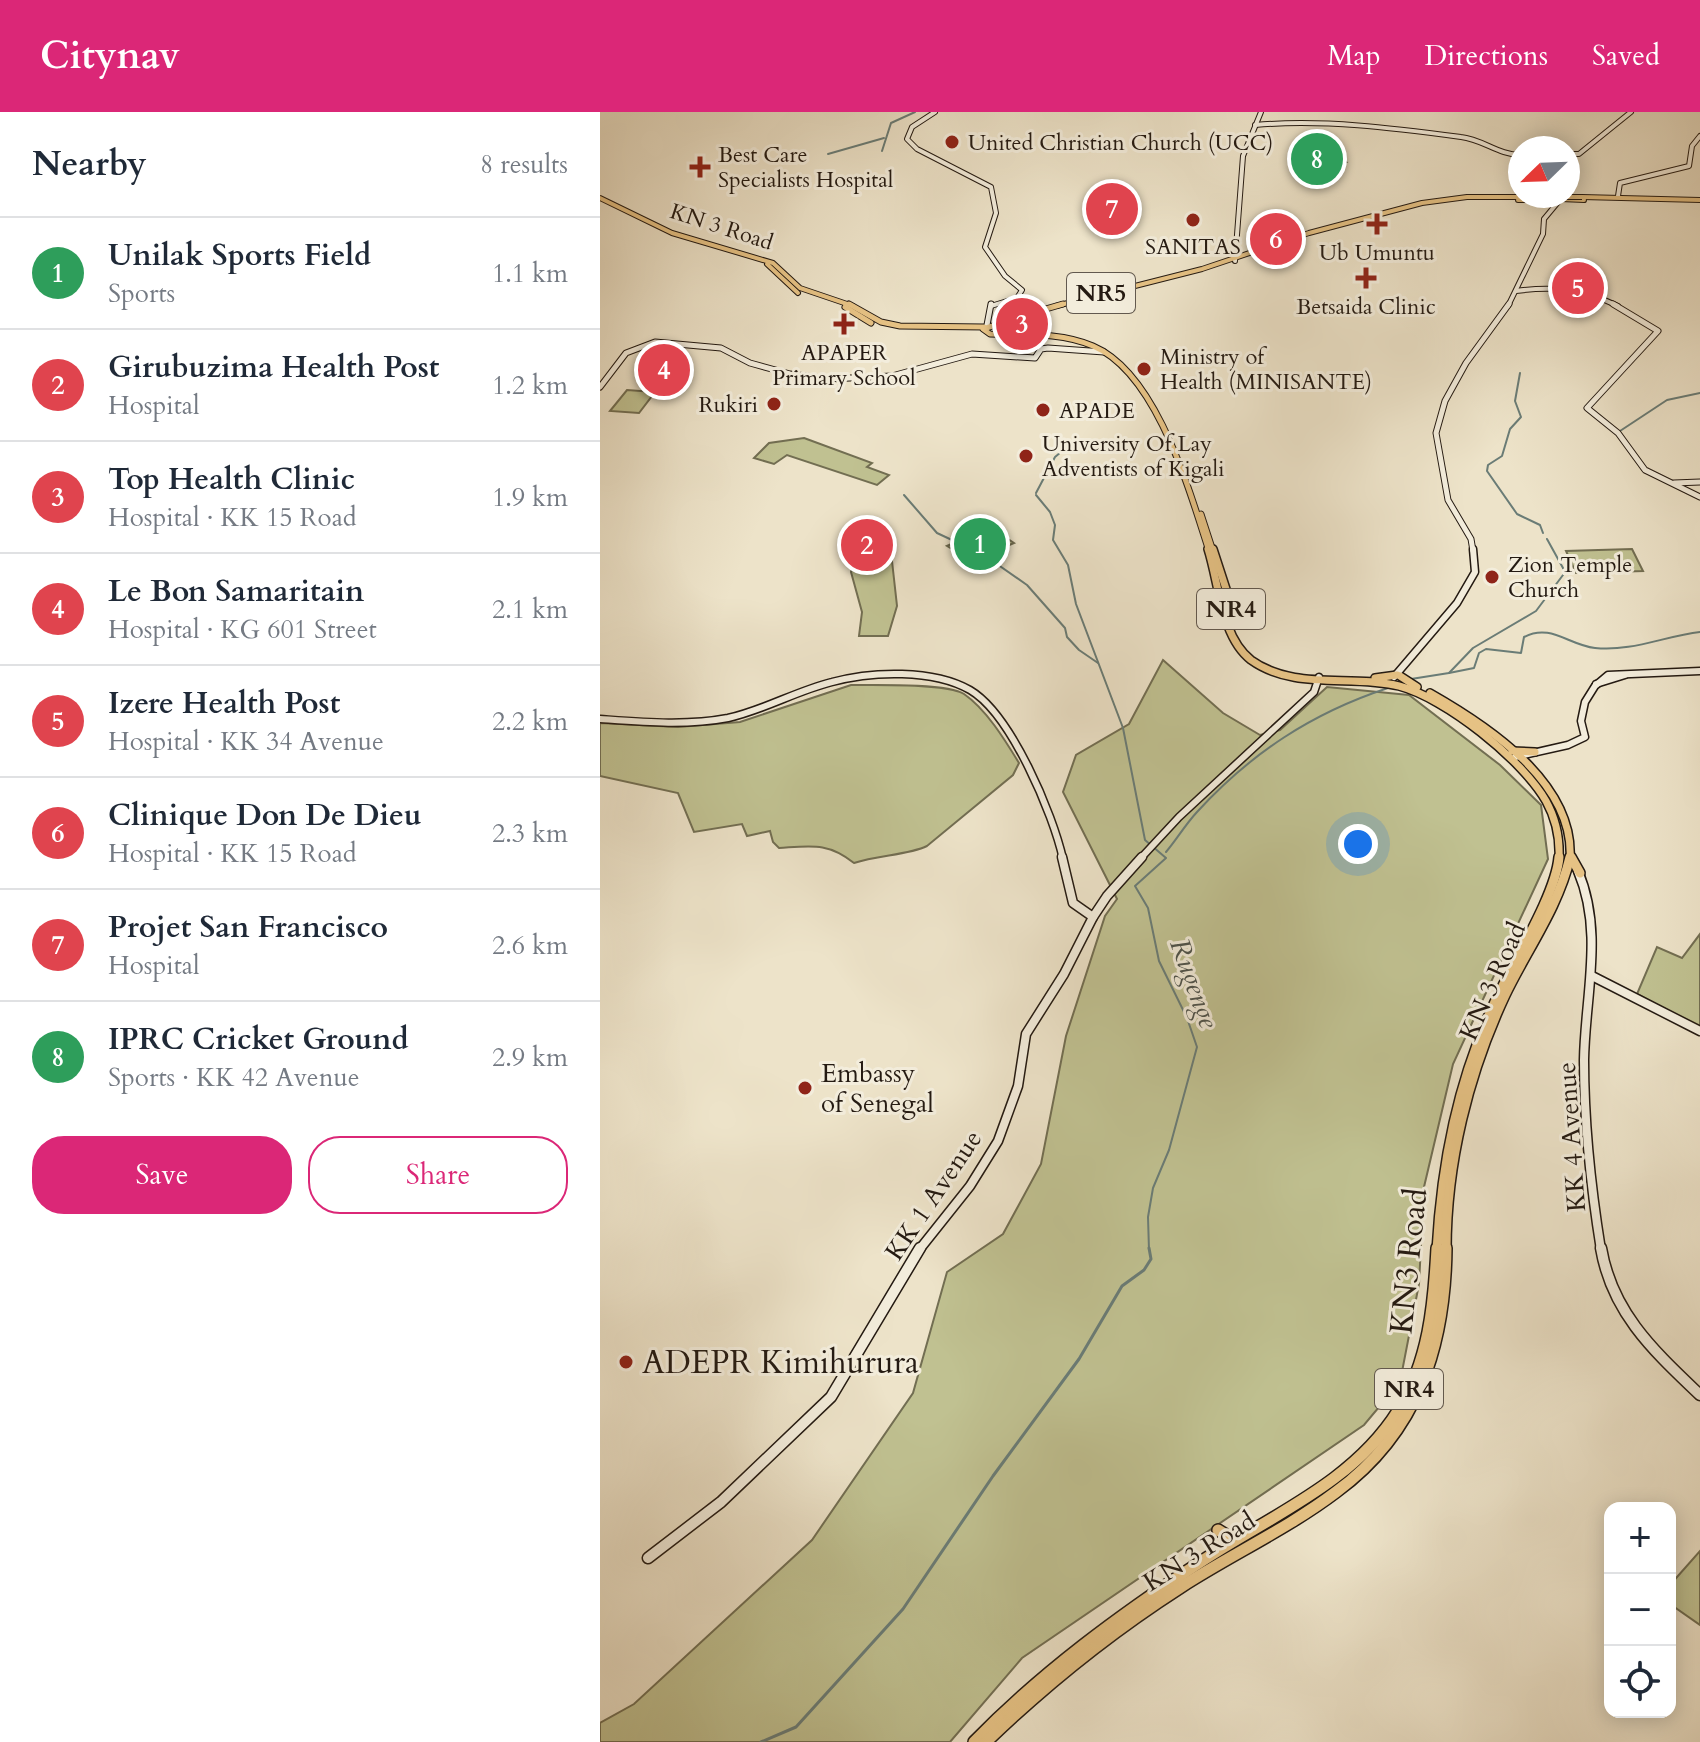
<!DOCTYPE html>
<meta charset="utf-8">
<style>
:root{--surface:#fff;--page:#f6f6f7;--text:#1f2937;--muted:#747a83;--line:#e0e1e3;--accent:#db2777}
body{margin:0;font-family:Cardo,serif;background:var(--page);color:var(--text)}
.controls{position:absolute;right:24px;bottom:24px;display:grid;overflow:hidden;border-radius:16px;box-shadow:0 4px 20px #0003}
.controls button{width:72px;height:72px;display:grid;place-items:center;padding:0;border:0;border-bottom:2px solid var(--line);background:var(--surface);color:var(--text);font:40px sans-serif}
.compass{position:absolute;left:908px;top:24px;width:72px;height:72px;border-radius:50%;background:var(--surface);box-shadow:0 4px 20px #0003;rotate:247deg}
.you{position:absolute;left:758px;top:732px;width:28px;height:28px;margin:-20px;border:6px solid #fff;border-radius:50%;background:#1a73e8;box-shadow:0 0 0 12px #1a73e833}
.badge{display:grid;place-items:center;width:52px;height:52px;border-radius:50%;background:var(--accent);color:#fff;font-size:26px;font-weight:700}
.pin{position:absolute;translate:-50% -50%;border:4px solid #fff;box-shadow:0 2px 8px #0006}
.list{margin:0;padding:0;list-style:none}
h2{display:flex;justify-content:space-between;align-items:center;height:104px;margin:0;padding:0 32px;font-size:34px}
h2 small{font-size:26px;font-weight:400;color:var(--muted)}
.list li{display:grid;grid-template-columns:52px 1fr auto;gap:24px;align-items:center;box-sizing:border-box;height:112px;padding:0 32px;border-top:2px solid var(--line)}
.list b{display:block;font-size:30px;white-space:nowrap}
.list p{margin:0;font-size:26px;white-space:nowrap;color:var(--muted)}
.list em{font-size:26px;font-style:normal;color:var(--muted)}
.actions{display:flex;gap:16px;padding:24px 32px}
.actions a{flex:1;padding:18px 0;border:2px solid var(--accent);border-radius:32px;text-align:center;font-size:28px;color:var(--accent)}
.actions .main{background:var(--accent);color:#fff}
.icon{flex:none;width:44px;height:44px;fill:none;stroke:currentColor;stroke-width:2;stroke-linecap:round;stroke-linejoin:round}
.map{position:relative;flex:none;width:1100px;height:1630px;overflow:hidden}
header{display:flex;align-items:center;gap:48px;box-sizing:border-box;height:112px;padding:0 40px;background:var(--accent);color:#fff}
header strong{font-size:38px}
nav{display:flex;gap:44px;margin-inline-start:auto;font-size:28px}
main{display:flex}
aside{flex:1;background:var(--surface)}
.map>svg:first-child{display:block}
.green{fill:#c0c191;stroke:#726e52;stroke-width:2}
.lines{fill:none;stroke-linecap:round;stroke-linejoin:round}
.stream-far1{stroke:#6a7c76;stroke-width:2}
.stream{stroke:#6a7c76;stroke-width:3}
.secondary-far4-casing{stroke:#241a12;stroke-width:6}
.secondary-far3-casing{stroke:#241a12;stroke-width:7}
.secondary-far2-casing{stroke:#241a12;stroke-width:9}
.secondary-far1-casing{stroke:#241a12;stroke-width:11}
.secondary-casing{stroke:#241a12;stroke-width:13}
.trunk-far4-casing{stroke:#241a12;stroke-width:6}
.trunk-far3-casing{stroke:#241a12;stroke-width:7}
.trunk-far2-casing{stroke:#241a12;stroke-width:10}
.trunk-far1-casing{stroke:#241a12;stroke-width:12}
.trunk-casing{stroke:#241a12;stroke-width:14}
.secondary-far4{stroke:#f3eddc;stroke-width:4}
.secondary-far3{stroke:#f3eddc;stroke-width:5}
.secondary-far2{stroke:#f3eddc;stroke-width:6}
.secondary-far1{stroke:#f3eddc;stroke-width:8}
.secondary{stroke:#f3eddc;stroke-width:10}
.trunk-far4{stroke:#e6c284;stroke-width:4}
.trunk-far3{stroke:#e6c284;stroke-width:5}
.trunk-far2{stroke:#e6c284;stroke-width:7}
.trunk-far1{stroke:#e6c284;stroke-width:9}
.trunk{stroke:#e6c284;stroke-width:11}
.trunk-bridge-casing{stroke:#241a12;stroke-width:6;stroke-linecap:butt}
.trunk-bridge{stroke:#e6c284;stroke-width:4}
.poi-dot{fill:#8f2418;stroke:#f3eddc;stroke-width:3}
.labels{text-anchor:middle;stroke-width:6;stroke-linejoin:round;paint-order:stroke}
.far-poi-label{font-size:22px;fill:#241a12;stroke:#f3eddc;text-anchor:start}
.far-street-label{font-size:22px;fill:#241a12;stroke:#f3eddc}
.shield{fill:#f3eddc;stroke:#62594f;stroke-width:2}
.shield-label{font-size:24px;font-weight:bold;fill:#241a12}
.street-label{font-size:26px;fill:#241a12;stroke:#f3eddc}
.poi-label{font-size:26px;fill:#241a12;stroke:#f3eddc;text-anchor:start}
.water-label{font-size:28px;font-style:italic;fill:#4d534c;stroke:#f3eddc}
.near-street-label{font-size:32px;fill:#241a12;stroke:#f3eddc}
.near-poi-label{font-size:32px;fill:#241a12;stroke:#f3eddc;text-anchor:start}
</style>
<header>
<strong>Citynav</strong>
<nav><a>Map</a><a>Directions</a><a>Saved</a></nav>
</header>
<main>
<aside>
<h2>Nearby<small>8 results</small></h2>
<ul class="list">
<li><span class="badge" style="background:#2e9e5b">1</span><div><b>Unilak Sports Field</b><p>Sports</p></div><em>1.1 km</em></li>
<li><span class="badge" style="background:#e0444e">2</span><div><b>Girubuzima Health Post</b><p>Hospital</p></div><em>1.2 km</em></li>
<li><span class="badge" style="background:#e0444e">3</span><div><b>Top Health Clinic</b><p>Hospital · KK 15 Road</p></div><em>1.9 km</em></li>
<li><span class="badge" style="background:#e0444e">4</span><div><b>Le Bon Samaritain</b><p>Hospital · KG 601 Street</p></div><em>2.1 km</em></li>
<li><span class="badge" style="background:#e0444e">5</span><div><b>Izere Health Post</b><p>Hospital · KK 34 Avenue</p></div><em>2.2 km</em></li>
<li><span class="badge" style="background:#e0444e">6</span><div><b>Clinique Don De Dieu</b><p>Hospital · KK 15 Road</p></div><em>2.3 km</em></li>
<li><span class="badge" style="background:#e0444e">7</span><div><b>Projet San Francisco</b><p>Hospital</p></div><em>2.6 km</em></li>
<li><span class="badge" style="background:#2e9e5b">8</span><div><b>IPRC Cricket Ground</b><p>Sports · KK 42 Avenue</p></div><em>2.9 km</em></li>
</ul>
<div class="actions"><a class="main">Save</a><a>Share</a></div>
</aside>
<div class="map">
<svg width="1100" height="1630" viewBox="0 0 1100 1630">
<rect width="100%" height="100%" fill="#ede3c9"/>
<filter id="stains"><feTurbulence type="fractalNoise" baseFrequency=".0025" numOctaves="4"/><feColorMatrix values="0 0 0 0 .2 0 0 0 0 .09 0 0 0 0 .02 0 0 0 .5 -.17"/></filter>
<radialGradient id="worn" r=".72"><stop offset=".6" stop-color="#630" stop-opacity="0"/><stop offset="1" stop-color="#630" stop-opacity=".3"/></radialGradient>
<!-- green -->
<g class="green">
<polygon points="727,37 746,50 709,59 692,51 692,44"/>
<polygon points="27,278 55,280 39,301 10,299"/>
<polygon points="204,326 272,351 267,355 289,363 277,373 187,343 174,352 154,346 169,331"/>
<polygon points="275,414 282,418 267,427 273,442 291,440 297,494 288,524 259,524 262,500 251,460 255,445 250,425"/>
<polygon points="390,415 414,431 372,449 347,434"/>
<polygon points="1032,437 1043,459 976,461 966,439"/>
<polygon points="563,548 623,601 660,623 680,618 727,575 809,583 900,653 941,693 948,747 853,952 824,1075 819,1172 800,1270 764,1313 422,1546 350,1630 0,1630 0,1611 34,1592 212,1428 313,1281 347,1160 403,1122 441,1052 466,924 505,804 517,787 463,680 476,643 529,612"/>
<path d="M 251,573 C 273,573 348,571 364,582 C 386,597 405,628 419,651 L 413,663 L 327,734 C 309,743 278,743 254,751 C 228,730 211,734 179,736 L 173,730 L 170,719 L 147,724 L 142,712 L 94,720 L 78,681 L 0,664 L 0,611 L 78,615 L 140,610 Z"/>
<polygon points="1100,822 1100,916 1037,882 1057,835 1082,846"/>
<polygon points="1100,1439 1100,1513 1070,1492 1070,1473"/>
</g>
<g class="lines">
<!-- stream-far1 -->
<g class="stream-far1">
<polyline points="282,39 291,11 315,0"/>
<polyline points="228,42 284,26"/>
<polyline points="920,261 915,289 921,305 910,317 902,344 888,353 887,359 917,402 940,413 943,421"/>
<polyline points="1020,319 1067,288 1100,281"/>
<polyline points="436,381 455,345 467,335"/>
<polyline points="304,383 337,421 384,443 427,473 465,516 467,525 479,538 498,551"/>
<polyline points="436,383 450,400 455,413 453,428 468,453 476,492 523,616 545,728 566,746 535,774 548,796 559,849 587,906 597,935 569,1038 553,1076 548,1105 549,1138"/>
<path d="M 849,561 L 874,556 L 879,541 L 886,537 L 921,541 L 924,525 C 951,511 968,533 995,536 C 1031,540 1065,524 1100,520"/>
<polyline points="811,567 849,561 873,536 936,499 963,463 963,456 947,427"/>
<path d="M 566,740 C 577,727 585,713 597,700 C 651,641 712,601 788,576"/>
</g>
<!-- stream -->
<polyline class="stream" points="161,1630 196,1615 303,1497 393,1364 479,1247 522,1174 544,1158 551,1147 549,1136"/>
<!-- secondary-far4 casing -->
<g class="secondary-far4-casing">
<g id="secondary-far4">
<polyline points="335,0 312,15 307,27 317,37 391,75 396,101 385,135 405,164 422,178 417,186 391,194"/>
<path d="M 655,13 C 723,7 793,16 861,25 C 882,27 899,43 920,43"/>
<polyline points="968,42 979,42 1031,0"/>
<polyline points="1018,84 1020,71 1089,54 1092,34 1100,24"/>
<polyline points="635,149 643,44 661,0"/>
<path d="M 916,179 C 954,174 983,177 1018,194"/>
<polyline points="908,194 943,122 944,107 959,89"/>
</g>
</g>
<!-- secondary-far3 casing -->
<g class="secondary-far3-casing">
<g id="secondary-far3">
<polyline points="1013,192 1058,219 987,296 1018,321 1045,358 1100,385"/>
<polyline points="387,213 391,192"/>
<polyline points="0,275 26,241 55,230 121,236 150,251 190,262 229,267 292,264 372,242 435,246 441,237 448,236 504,240"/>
<polyline points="1074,371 1100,370"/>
<polyline points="873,439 871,427 848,388 836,321 845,289 866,251 909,192"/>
</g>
</g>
<!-- secondary-far2 casing -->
<g class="secondary-far2-casing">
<g id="secondary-far2">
<polyline points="794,565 857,491 875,460 873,437"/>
<polyline points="996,572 1025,563"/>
<path d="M 0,607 C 42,610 86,614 128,606 C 164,598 196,579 232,570 C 272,559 333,557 370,578 C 411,602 453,702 463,747"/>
<polyline points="915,645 968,633 985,625 981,609 985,590 995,574 1008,563 1100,559"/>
<polyline points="540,747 579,705 714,580 719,565"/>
</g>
</g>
<!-- secondary-far1 casing -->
<g class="secondary-far1-casing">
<g id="secondary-far1">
<polyline points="462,745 473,791 493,805"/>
<path d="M 978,759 C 1004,820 985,884 984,948 C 984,1010 991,1076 1001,1138"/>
<polyline points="992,864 1100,919"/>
<polyline points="319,1138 370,1074 398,1029 418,974 426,922 464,862 493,805 507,784 542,745"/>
</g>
</g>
<!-- secondary casing -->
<g class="secondary-casing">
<g id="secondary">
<path d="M 1001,1136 C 1012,1201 1054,1239 1100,1283"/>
<polyline points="48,1446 121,1390 231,1285 320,1136"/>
</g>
</g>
<!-- trunk-far4 casing -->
<g class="trunk-far4-casing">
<g id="trunk-far4">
<polyline points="982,85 1100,88"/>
<polyline points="0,86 72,121 173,151 200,176 253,194"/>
<polyline points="961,87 984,88"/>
<polyline points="918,88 947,88"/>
<polyline points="167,152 198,181"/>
<polyline points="456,194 602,157 709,121 822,91 867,85 923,85"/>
</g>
</g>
<!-- trunk-far3 casing -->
<g class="trunk-far3-casing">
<g id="trunk-far3">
<polyline points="249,192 281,210 300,214 384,215"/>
<polyline points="245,195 271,211"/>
<polyline points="401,210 463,192"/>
<path d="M 407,221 L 410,215 L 402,211 L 383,217 L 390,222 C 424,223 461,220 493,234 C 557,261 589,378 609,439"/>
<polyline points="601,402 613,439"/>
</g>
</g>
<!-- trunk-far2 casing -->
<g class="trunk-far2-casing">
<g id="trunk-far2">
<path d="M 608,437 C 619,471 621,525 651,548 C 694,579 751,562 799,574 C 845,586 922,647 946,689 C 956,707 960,727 959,747"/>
<polyline points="613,437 627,480"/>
<polyline points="800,564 817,575"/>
<polyline points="775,566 797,563"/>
<path d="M 830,581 C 888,614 975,671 970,747"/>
<polyline points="912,639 935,640"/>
</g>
</g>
<!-- trunk-far1 casing -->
<g class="trunk-far1-casing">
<g id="trunk-far1">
<polyline points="971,745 980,761"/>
<path d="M 837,1138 C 842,1051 858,969 895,890 C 912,852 956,783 959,745"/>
<path d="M 846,1138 C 846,1051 868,962 905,883 C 927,837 958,796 970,745"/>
</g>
</g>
<!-- trunk casing -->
<g class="trunk-casing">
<g id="trunk">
<polyline points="618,1418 634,1428"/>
<path d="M 374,1630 C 442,1560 520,1503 602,1449 C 670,1404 753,1371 798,1299 C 829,1249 834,1193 837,1136"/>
<path d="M 386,1630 C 446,1572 511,1520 581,1475 C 632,1442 687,1417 736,1380 C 818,1320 845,1234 846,1136"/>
</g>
</g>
<!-- secondary-far4 -->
<use href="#secondary-far4" class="secondary-far4"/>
<!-- secondary-far3 -->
<use href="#secondary-far3" class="secondary-far3"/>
<!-- secondary-far2 -->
<use href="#secondary-far2" class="secondary-far2"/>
<!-- secondary-far1 -->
<use href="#secondary-far1" class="secondary-far1"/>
<!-- secondary -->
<use href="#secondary" class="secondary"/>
<!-- trunk-far4 -->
<use href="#trunk-far4" class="trunk-far4"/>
<!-- trunk-far3 -->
<use href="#trunk-far3" class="trunk-far3"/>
<!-- trunk-far2 -->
<use href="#trunk-far2" class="trunk-far2"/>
<!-- trunk-far1 -->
<use href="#trunk-far1" class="trunk-far1"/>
<!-- trunk -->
<use href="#trunk" class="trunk"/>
<!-- trunk-bridge casing -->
<g class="trunk-bridge-casing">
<polyline id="trunk-bridge" points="923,85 982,85"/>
</g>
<!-- trunk-bridge -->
<use href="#trunk-bridge" class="trunk-bridge"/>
</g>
<!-- markers -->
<g class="poi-dot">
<circle cx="352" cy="30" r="8"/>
<path d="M96 43h8v8h8v8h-8v8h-8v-8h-8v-8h8z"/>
<circle cx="593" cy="108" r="8"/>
<path d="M773 100h8v8h8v8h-8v8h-8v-8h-8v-8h8z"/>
<path d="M762 154h8v8h8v8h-8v8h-8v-8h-8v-8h8z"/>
<path d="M240 200h8v8h8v8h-8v8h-8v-8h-8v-8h8z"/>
<circle cx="544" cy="257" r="8"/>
<circle cx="174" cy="292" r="8"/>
<circle cx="443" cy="298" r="8"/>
<circle cx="426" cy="344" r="8"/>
<circle cx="892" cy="465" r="8"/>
<circle cx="205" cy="976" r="8"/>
<circle cx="26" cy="1250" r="8"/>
</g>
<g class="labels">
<!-- far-poi labels -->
<g class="far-poi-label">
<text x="368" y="38">United Christian Church (UCC)</text>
<text x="118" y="50">Best Care<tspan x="118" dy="25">Specialists Hospital</tspan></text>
<text x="593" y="142" text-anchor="middle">SANITAS</text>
<text x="777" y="148" text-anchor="middle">Ub Umuntu</text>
<text x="766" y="202" text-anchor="middle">Betsaida Clinic</text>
<text x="244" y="248" text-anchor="middle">APAPER<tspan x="244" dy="25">Primary School</tspan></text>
<text x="560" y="252">Ministry of<tspan x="560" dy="25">Health (MINISANTE)</tspan></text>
<text x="158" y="300" text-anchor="end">Rukiri</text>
<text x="459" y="306">APADE</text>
<text x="442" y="339">University Of Lay<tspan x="442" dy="25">Adventists of Kigali</tspan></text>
<text x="908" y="460">Zion Temple<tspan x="908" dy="25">Church</tspan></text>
</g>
<!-- far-street labels -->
<g class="far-street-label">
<text transform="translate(122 114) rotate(18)" y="8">KN 3 Road</text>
</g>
<!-- shield labels -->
<g class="shield">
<rect x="467" y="161" width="68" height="40" rx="6"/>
<rect x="597" y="477" width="68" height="40" rx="6"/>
<rect x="775" y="1257" width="68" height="40" rx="6"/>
</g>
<g class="shield-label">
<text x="501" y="189">NR5</text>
<text x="631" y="505">NR4</text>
<text x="809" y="1285">NR4</text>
</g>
<!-- street labels -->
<g class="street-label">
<text transform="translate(892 869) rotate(-66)" y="9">KN 3 Road</text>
<text transform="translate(971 1025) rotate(-94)" y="9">KK 4 Avenue</text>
<text transform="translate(333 1083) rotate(-56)" y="9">KK 1 Avenue</text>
<text transform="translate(599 1439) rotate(-32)" y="9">KN 3 Road</text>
</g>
<!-- poi labels -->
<g class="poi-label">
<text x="221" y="970">Embassy<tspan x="221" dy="30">of Senegal</tspan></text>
</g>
<!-- water labels -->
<g class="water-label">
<text transform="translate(595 871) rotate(70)" y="10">Rugenge</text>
</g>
<!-- near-street labels -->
<g class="near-street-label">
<text transform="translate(808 1149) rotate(-84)" y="11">KN3 Road</text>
</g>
<!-- near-poi labels -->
<g class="near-poi-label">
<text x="42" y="1261">ADEPR Kimihurura</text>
</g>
</g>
<rect width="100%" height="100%" filter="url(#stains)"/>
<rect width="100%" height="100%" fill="url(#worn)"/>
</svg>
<div class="controls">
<button>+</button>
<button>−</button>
<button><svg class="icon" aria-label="locate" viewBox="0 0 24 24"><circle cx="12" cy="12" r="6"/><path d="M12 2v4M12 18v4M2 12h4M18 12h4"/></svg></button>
</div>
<svg class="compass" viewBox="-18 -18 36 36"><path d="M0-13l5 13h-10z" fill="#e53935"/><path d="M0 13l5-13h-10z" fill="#747a83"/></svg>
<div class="you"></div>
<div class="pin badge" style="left:380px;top:432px;background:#2e9e5b">1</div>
<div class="pin badge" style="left:267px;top:433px;background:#e0444e">2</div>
<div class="pin badge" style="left:422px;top:212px;background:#e0444e">3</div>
<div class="pin badge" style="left:64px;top:258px;background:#e0444e">4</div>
<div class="pin badge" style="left:978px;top:176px;background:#e0444e">5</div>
<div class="pin badge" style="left:676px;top:127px;background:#e0444e">6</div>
<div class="pin badge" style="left:512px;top:97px;background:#e0444e">7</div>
<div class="pin badge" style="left:717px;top:47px;background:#2e9e5b">8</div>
</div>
</main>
